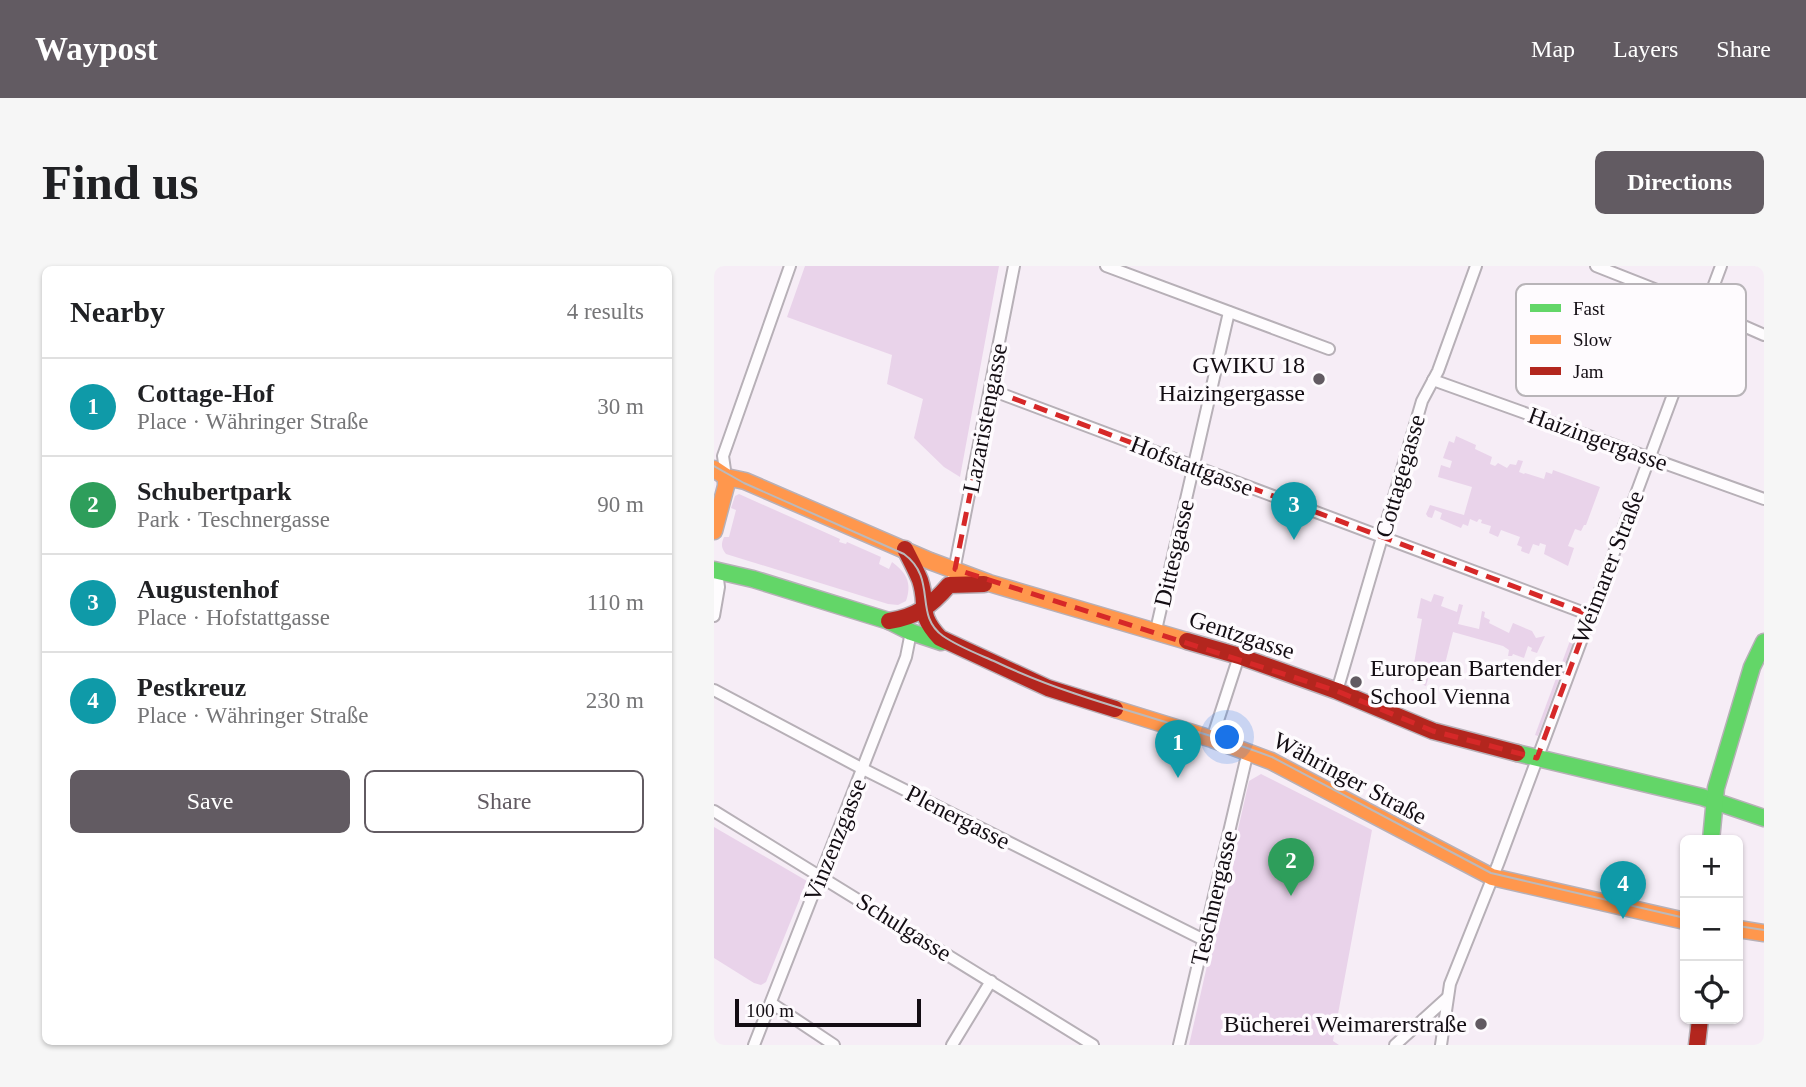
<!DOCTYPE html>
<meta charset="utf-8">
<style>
:root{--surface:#fff;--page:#f6f6f6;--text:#202124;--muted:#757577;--line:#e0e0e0;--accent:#625b62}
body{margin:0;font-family:Georgia,serif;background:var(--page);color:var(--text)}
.controls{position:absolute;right:21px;bottom:21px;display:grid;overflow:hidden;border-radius:10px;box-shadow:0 2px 5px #0004}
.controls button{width:63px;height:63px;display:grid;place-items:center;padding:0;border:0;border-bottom:2px solid var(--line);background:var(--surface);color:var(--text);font:35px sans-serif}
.scale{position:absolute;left:21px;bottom:18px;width:186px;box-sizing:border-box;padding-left:7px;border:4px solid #130d13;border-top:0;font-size:19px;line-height:24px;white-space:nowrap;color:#130d13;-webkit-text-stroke:5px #fefbfe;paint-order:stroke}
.you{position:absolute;left:514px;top:472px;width:24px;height:24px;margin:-18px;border:5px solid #fff;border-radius:50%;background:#1a73e8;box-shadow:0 0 0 10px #1a73e833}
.badge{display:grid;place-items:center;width:46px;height:46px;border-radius:50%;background:var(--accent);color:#fff;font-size:23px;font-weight:700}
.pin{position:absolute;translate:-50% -58px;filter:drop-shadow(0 2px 4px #0008)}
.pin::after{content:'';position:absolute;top:37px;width:24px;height:21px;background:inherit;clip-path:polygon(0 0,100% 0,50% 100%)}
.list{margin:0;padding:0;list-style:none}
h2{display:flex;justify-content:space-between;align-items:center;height:91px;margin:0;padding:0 28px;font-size:30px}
h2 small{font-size:23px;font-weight:400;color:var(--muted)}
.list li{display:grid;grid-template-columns:46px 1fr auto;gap:21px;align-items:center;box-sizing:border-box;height:98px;padding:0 28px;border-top:2px solid var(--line)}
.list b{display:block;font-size:26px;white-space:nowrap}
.list p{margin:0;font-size:23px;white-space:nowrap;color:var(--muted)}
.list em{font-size:23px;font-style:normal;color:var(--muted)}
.actions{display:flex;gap:14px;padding:21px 28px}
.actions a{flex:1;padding:16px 0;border:2px solid var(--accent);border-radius:10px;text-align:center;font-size:24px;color:var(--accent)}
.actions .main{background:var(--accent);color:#fff}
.icon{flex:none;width:38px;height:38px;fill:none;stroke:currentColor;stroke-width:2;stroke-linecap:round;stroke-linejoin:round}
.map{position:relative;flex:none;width:1050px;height:779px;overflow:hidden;border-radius:10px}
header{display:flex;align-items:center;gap:42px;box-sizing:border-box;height:98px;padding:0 35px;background:var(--accent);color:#fff}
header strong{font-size:33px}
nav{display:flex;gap:38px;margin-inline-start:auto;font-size:24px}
.intro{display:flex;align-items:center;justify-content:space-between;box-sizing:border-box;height:168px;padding:0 42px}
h1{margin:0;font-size:49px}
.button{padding:18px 32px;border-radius:10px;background:var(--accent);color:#fff;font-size:24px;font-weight:700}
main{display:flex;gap:42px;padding:0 42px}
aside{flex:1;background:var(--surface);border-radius:10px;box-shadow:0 2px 5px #0004}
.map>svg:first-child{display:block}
.green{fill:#e9d3ea}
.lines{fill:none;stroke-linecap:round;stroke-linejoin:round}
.street-casing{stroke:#b7b0b7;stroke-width:14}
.fast-casing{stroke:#b7b0b7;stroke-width:19}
.slow-casing{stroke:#b7b0b7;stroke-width:19}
.jam-casing{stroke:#b7b0b7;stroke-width:19}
.street{stroke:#fefcfe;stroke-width:10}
.fast{stroke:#63d668;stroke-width:16}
.slow{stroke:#ff974d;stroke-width:16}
.jam{stroke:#b3261e;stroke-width:16}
.tram{stroke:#bbb9bb;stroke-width:2}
.marked{fill:none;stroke:#d62828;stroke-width:5;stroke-dasharray:14 9;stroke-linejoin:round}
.poi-dot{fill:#625b62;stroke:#fefbfe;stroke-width:2.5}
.labels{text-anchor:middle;stroke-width:7;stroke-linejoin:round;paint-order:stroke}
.poi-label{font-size:24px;fill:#130d13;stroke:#fefbfe;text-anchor:end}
.street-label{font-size:24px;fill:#130d13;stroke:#fefbfe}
.key{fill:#fefbfe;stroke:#b8b4b8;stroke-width:2}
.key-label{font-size:19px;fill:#130d13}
</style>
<header>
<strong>Waypost</strong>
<nav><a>Map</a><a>Layers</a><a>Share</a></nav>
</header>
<div class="intro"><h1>Find us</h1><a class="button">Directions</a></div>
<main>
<aside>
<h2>Nearby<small>4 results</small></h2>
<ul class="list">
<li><span class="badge" style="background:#0f9aa8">1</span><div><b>Cottage-Hof</b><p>Place · Währinger Straße</p></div><em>30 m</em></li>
<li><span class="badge" style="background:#2e9e5b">2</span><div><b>Schubertpark</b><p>Park · Teschnergasse</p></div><em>90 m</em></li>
<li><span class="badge" style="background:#0f9aa8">3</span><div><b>Augustenhof</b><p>Place · Hofstattgasse</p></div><em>110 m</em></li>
<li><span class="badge" style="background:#0f9aa8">4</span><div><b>Pestkreuz</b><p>Place · Währinger Straße</p></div><em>230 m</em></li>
</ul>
<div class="actions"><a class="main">Save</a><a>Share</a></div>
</aside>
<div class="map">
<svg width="1050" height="779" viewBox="0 0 1050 779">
<rect width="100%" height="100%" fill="#f6edf6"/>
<!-- green -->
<g class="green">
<polygon points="91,0 285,0 246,211 230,201 200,172 209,133 173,118 178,89 73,51"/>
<polygon points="742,170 762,179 761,183 778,191 776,198 781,200 784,197 793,202 796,198 802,199 804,194 809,195 805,206 810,208 811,207 830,213 832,206 838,208 839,204 886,221 872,259 870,259 867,265 861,263 854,280 860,282 854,300 830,288 832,279 826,277 825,280 819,278 815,288 807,285 808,281 803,279 806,271 787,264 784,271 775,267 777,260 767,257 768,254 765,253 763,256 756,253 754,260 749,258 747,262 726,253 728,247 721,244 718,252 714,251 712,248 716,239 750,249 758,221 724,211 727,199 736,202 738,195 729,192 735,175 740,177"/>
<path d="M 25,228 L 126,273 L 125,276 L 132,278 L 133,276 L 167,291 L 165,298 L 175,303 L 178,296 C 193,307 198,317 192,335 L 184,339 L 174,338 L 12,288 C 7,282 7,278 10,271 L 15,271 L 22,244 L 17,242 L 21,230 Z"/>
<polygon points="720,328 730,331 727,340 743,346 745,338 749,339 744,358 765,363 768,345 771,346 770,351 776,354 775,357 795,367 799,357 818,365 822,372 831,370 823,387 817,385 818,382 814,380 810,392 799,388 798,390 794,390 795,384 789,380 739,366 730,402 718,399 712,420 697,414 708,353 703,352 707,332 717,336"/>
<polygon points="863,356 866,358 824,470 821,469"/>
<polygon points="547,508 658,564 619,775 625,779 475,779 535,515"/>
<polygon points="0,561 93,615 52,716 47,719 40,717 0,692"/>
</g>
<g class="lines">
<!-- street casing -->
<g class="street-casing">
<g id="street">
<polyline points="392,0 615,83"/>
<polyline points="882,0 991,43 1050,69"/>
<polyline points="719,114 1050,233"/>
<polyline points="277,124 876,349"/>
<polyline points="12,211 9,190 76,0"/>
<polyline points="239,310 300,0"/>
<polyline points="0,350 5,321 3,305"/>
<polyline points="442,364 515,46"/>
<polyline points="0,424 149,503 490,674"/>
<polyline points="623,425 708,135 724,105 762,0"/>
<polyline points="498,473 525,390"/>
<polyline points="0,545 379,779"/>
<polyline points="57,737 120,779"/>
<polyline points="40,779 192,391 197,366"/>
<polyline points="238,779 277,715"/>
<polyline points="465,779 534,485"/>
<polyline points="681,779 733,732"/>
<polyline points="727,779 736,718 784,598 1007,0"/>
</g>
</g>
<!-- fast casing -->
<g class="fast-casing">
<g id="fast">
<polyline points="0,304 39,313 175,355 197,366 227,376"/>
<polyline points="803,487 988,531 1050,552"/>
<polyline points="997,574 1002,522 1038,401 1050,376"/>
</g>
</g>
<!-- slow casing -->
<g class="slow-casing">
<g id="slow">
<polyline points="0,203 12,211 31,215 216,295 275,317 473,375"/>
<polyline points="0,265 12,220 12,211"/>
<polyline points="401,443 498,473 557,495 778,611 971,655"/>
<polyline points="1024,663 1050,667"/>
</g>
</g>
<!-- jam casing -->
<g class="jam-casing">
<g id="jam">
<path d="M 191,283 C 196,293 202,304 206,314 C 215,341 202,346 226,372 L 334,422 L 401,443"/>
<path d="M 175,355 C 202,351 217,340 235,319 L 270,318"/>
<polyline points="473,375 525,390 623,425 719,465 803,487"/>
<polyline points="983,779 986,753"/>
</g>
</g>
<!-- street -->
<use href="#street" class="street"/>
<!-- fast -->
<use href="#fast" class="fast"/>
<!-- slow -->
<use href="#slow" class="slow"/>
<!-- jam -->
<use href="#jam" class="jam"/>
<!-- tram -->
<g class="tram">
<path d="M 0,200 L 30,217 L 190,288 C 224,313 199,349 229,370 C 245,381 264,388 282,396 C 370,438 467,456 558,491 L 777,607 L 971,652"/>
<polyline points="1024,660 1050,664"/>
</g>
</g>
<!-- marked area -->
<path class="marked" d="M 277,124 L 876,349 L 823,492 L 719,465 L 623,425 L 241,303 Z"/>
<!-- markers -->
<g class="poi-dot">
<circle cx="605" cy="113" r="7"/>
<circle cx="642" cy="416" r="7"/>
<circle cx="767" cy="758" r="7"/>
</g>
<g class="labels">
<!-- poi labels -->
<g class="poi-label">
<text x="591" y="107">GWIKU 18<tspan x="591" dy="28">Haizingergasse</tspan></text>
<text x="656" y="410" text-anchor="start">European Bartender<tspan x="656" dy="28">School Vienna</tspan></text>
<text x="753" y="766">Bücherei Weimarerstraße</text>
</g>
<!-- street labels -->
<g class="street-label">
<text transform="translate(271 152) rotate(-79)" y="8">Lazaristengasse</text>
<text transform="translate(884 173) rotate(20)" y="8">Haizingergasse</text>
<text transform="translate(478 200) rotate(21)" y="8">Hofstattgasse</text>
<text transform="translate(686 210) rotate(-74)" y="8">Cottagegasse</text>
<text transform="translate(460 287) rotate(-77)" y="8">Dittesgasse</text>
<text transform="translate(894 301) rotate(-69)" y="8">Weimarer Straße</text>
<text transform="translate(528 369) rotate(18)" y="8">Gentzgasse</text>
<text transform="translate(636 512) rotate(28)" y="8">Währinger Straße</text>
<text transform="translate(244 551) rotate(27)" y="8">Plenergasse</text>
<text transform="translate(121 574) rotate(-68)" y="8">Vinzenzgasse</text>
<text transform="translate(500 632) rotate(-77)" y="8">Teschnergasse</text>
<text transform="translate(190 661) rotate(32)" y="8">Schulgasse</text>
</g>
</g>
<!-- legend -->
<rect x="802" y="18" width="230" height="112" rx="10" class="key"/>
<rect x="816" y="38" width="31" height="8" fill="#63d668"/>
<rect x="816" y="69" width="31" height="9" fill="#ff974d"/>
<rect x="816" y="101" width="31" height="8" fill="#b3261e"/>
<g class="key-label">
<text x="859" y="49">Fast</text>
<text x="859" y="80">Slow</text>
<text x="859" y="112">Jam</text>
</g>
</svg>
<div class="controls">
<button>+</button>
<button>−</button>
<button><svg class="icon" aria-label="locate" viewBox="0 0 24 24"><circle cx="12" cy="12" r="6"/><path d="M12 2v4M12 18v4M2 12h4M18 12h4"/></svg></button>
</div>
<div class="scale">100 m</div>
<div class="you"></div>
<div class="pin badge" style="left:464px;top:512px;background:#0f9aa8">1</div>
<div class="pin badge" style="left:577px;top:630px;background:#2e9e5b">2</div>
<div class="pin badge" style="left:580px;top:274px;background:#0f9aa8">3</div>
<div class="pin badge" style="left:909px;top:653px;background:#0f9aa8">4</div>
</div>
</main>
